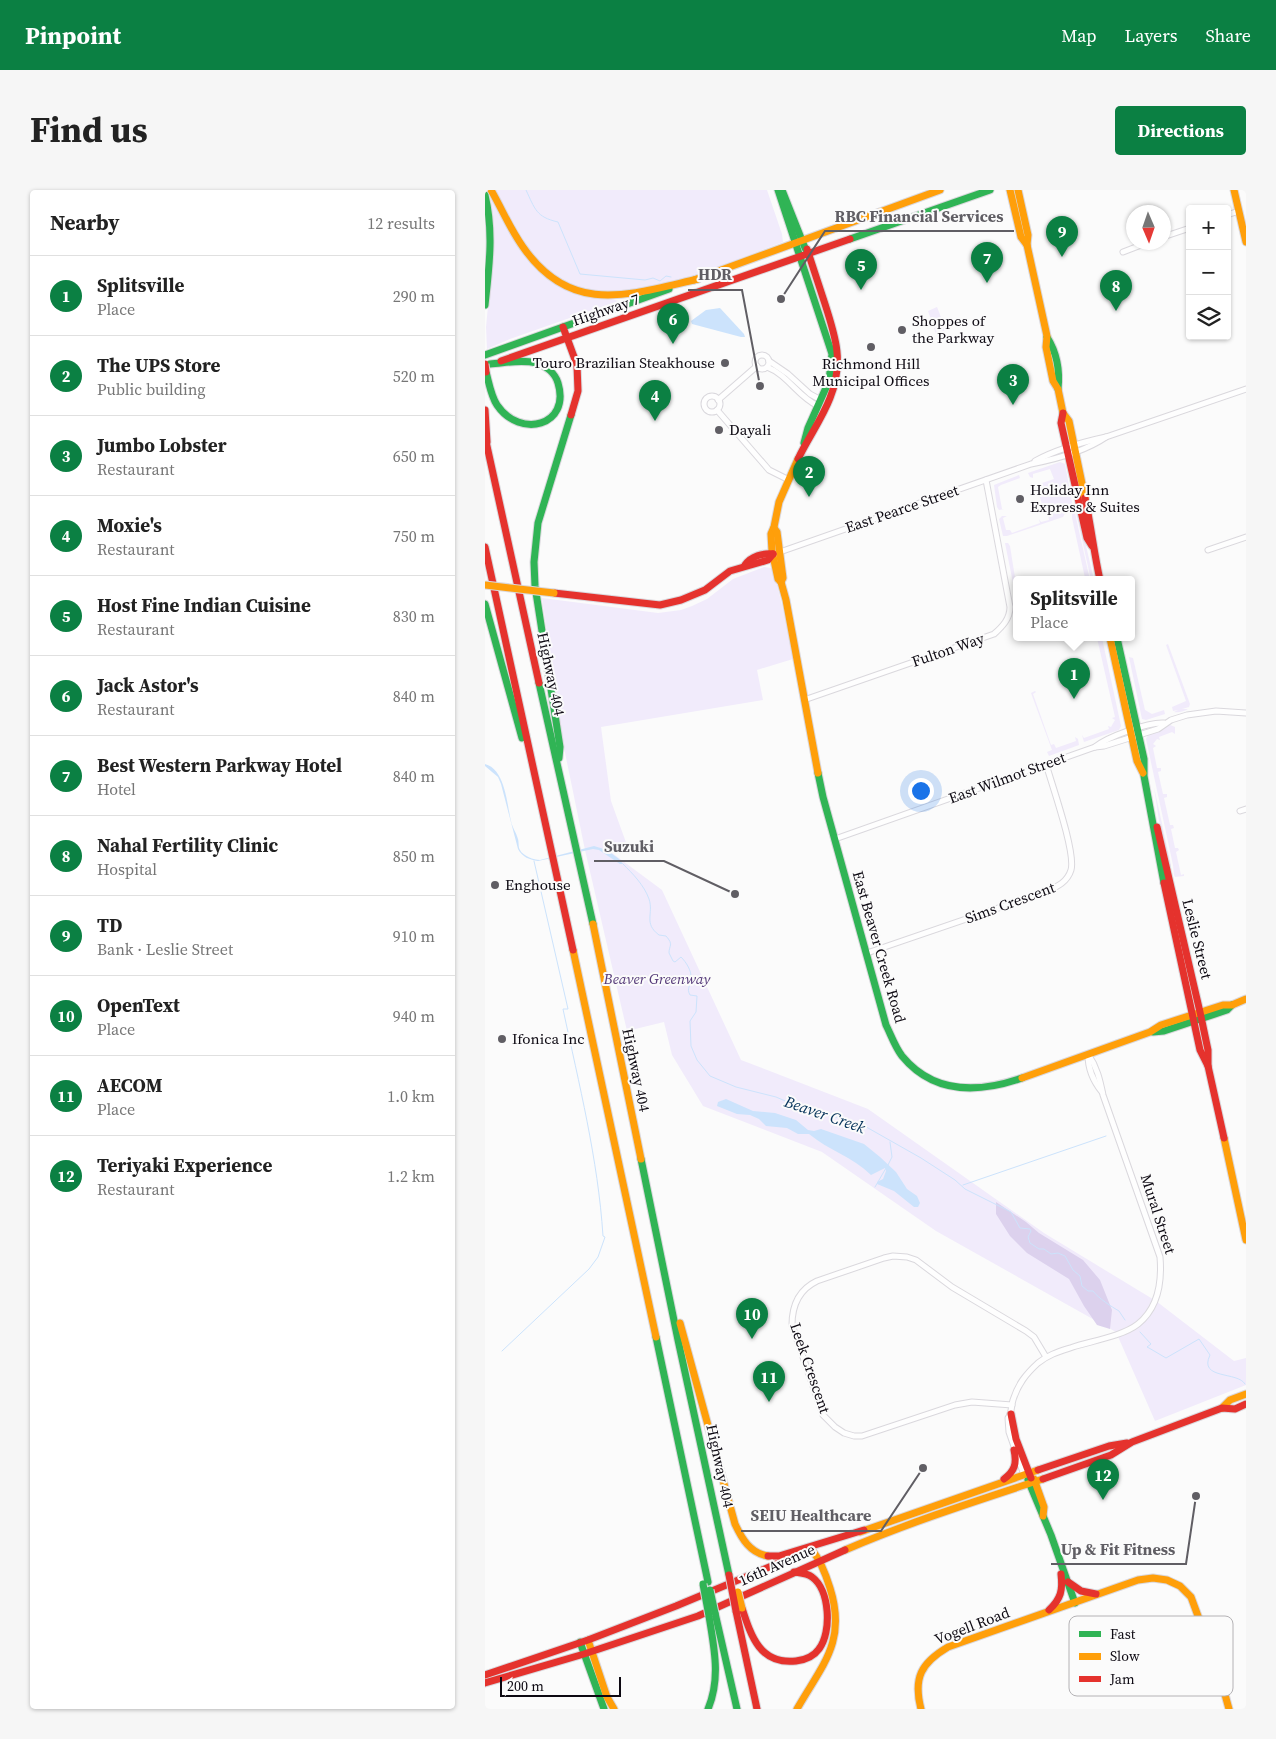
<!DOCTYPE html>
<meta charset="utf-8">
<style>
:root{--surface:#fff;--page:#f6f6f6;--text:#222;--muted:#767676;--line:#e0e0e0;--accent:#0b8043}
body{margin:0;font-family:"Source Serif 4",serif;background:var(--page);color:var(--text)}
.controls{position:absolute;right:15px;top:15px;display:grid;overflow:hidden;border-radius:5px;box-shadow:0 1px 4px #0004}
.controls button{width:45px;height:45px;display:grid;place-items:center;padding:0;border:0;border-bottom:1px solid var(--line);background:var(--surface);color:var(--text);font:25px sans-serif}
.compass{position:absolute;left:641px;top:15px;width:45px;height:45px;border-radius:50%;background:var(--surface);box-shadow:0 1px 4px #0004;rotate:178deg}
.scale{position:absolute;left:15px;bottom:12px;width:121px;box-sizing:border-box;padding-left:5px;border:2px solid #0d0912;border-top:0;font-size:14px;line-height:18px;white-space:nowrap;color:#0d0912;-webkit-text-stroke:4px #fbfbfb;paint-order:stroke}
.you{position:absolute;left:435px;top:600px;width:18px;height:18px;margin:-12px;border:4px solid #fff;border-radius:50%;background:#1a73e8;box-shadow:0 0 0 8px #1a73e833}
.badge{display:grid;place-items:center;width:32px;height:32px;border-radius:50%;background:var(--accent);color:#fff;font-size:16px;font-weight:700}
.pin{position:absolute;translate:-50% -41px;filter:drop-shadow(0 1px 2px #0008)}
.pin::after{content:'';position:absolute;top:26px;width:18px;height:15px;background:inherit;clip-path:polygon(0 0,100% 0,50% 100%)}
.popup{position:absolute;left:528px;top:386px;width:122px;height:65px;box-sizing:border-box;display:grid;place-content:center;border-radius:5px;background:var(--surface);filter:drop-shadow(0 1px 4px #0005);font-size:16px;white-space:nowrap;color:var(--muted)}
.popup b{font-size:19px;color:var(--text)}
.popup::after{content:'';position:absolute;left:50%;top:100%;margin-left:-10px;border:10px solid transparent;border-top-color:var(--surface)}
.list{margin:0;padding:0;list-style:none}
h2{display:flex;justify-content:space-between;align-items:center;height:65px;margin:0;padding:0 20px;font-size:21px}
h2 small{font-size:16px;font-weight:400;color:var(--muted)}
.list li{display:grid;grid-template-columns:32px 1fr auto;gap:15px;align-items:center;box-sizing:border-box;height:80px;padding:0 20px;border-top:1px solid var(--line)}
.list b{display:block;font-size:19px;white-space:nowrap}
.list p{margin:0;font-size:16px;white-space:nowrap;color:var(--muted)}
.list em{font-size:16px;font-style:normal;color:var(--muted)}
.icon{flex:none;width:28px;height:28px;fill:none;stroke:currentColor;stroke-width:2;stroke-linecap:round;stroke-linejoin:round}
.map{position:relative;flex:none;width:761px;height:1519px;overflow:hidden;border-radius:5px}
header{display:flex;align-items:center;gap:30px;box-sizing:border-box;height:70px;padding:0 25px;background:var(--accent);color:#fff}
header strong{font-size:24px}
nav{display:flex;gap:28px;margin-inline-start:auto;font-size:18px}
.intro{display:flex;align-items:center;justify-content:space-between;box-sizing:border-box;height:120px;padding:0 30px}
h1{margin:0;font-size:35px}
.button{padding:12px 22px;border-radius:5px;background:var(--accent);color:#fff;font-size:18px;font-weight:700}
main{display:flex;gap:30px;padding:0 30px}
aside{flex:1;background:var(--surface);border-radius:5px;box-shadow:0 1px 4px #0004}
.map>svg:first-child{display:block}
.green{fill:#f1ebfb}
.forest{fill:#dcd1ed}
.water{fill:#cce3fc}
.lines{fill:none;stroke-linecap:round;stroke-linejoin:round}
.stream{stroke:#cce3fc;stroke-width:1}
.street-casing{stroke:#dad8dd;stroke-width:7}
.fast-casing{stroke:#dad8dd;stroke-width:9}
.slow-casing{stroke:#dad8dd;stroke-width:9}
.jam-casing{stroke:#dad8dd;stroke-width:9}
.street{stroke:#fefefe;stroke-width:5}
.fast{stroke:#30b455;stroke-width:7}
.slow{stroke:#ff9f0a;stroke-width:7}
.jam{stroke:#e5322d;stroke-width:7}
.fast-bridge-casing{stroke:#dad8dd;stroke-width:9;stroke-linecap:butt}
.slow-bridge-casing{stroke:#dad8dd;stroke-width:9;stroke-linecap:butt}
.jam-bridge-casing{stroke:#dad8dd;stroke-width:9;stroke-linecap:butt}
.fast-bridge{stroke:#30b455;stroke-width:7}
.slow-bridge{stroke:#ff9f0a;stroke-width:7}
.jam-bridge{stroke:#e5322d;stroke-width:7}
.poi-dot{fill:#605e64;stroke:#fbfbfb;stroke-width:2}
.labels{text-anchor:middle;stroke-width:4;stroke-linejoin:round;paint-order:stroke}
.street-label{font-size:15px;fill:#0d0912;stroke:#fbfbfb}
.poi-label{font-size:15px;fill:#0d0912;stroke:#fbfbfb;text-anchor:start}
.park-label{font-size:15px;font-style:italic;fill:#563b7a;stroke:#fbfbfb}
.water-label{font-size:16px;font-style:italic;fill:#043259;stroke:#fbfbfb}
.key{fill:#fbfbfb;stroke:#b4b2b5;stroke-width:1}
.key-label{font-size:14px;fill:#0d0912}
.leader{fill:none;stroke:#605e64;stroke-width:2}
.callout-dot{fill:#605e64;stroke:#fbfbfb;stroke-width:2}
.callout-label{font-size:16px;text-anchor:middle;font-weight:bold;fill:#605e64;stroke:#fbfbfb;stroke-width:4;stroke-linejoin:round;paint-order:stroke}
</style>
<header>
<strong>Pinpoint</strong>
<nav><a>Map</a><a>Layers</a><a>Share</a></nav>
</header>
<div class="intro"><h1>Find us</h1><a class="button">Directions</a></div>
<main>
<aside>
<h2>Nearby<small>12 results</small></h2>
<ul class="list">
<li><span class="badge">1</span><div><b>Splitsville</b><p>Place</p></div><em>290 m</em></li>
<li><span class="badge">2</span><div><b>The UPS Store</b><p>Public building</p></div><em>520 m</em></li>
<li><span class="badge">3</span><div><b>Jumbo Lobster</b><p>Restaurant</p></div><em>650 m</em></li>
<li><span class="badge">4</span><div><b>Moxie's</b><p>Restaurant</p></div><em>750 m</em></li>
<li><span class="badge">5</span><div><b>Host Fine Indian Cuisine</b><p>Restaurant</p></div><em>830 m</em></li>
<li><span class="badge">6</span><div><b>Jack Astor's</b><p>Restaurant</p></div><em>840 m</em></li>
<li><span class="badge">7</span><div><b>Best Western Parkway Hotel</b><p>Hotel</p></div><em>840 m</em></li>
<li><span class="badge">8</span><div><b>Nahal Fertility Clinic</b><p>Hospital</p></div><em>850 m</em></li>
<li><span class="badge">9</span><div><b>TD</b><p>Bank · Leslie Street</p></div><em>910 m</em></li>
<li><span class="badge">10</span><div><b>OpenText</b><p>Place</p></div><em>940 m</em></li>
<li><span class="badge">11</span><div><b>AECOM</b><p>Place</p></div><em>1.0 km</em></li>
<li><span class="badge">12</span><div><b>Teriyaki Experience</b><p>Restaurant</p></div><em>1.2 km</em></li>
</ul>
</aside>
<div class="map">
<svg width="761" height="1519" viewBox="0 0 761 1519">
<rect width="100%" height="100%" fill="#fbfbfb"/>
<!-- green -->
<g class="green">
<path d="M 10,0 L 282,0 L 297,44 L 298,52 C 241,73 168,108 106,101 C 93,100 72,89 62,80 C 39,59 25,26 10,0 Z"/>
<polygon points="8,9 63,89 133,111 25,149 2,159 1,137 9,55 5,11"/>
<polygon points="452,117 461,140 451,144 443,121"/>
<polygon points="575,272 580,274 588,317 582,320 578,327 522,346 518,346 514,329 517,326 522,326 518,328 521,340 525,340 527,343 555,333 554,329 556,332 564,330 563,322 560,323 551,296 547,297 546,293 548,296 569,289 565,279 548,284 548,288 545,287 543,283"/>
<polygon points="534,285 535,288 516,295 513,297 517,319 519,319 514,320 512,317 509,295"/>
<polygon points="590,323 605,390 597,390 600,388 587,328 587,324"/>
<polygon points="591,323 594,326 609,390 606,390"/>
<polygon points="520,353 523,353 525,356 531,394 531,402 530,403"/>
<polygon points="279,377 286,378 289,382 301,432 308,469 272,480 278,510 116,537 126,611 143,658 119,657 177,700 256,870 383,919 559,1043 671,1111 749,1171 761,1168 761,1195 670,1231 631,1142 451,1041 337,962 218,916 187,865 179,832 142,841 100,660 78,553 57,408 173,423 196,420 207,416 222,409 248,389"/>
<polygon points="612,448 617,448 636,536 634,540 599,552 597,545 599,548 624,539 623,536 626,537 630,530 627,528 630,527"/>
<path d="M 683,454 L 705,514 L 704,517 L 697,519 L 703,519 C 700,521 693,523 689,522 L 693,520 L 688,521 L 687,517 L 701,511 L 681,455 Z"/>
<polygon points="644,467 648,468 660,520 667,524 679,520 680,524 661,530 657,529"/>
<polygon points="550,501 551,502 548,504 566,555 569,554 571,558 591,551 590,547 593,549 594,555 564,566 562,562 567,560 546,503"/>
<polygon points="685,535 690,537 690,544 687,542 674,547 675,550 672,549 668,554 671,556 668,558 672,578 676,578 676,581 673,582 678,604 682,604 682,607 679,608 685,635 688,635 689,638 686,639 690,658 693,658 694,660 691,662 696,685 699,684 699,686 690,687 689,685 688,675 661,549 664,543"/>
<polygon points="669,597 686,675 686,685 674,631"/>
</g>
<!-- forest -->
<polygon class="forest" points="511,1012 541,1032 554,1043 598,1070 615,1090 627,1120 625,1139 612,1135 599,1116 584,1089 542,1063 525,1046 511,1024"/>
<!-- water -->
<g class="water">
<polygon points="235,118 259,144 260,147 256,147 207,134 206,131 221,120"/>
<path d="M 0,574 C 20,579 22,614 26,631 C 27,637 31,642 33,649 C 34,652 33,657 35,660 C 38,666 49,670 55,670 L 109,656 L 122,660 L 134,669 L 138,674 L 135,674 L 114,660 L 108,659 L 53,671 C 45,670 37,667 33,659 L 16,594 L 13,587 L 0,576 Z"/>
<path d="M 241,909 L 268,921 L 290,923 L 311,930 L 323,940 L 329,941 L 336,939 L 379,954 L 395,967 L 411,982 L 422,999 L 432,1006 L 435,1013 L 433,1017 L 429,1017 L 409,1001 L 392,994 L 392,992 L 398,989 L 401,981 L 400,978 L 386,985 C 368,967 343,960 324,944 L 313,944 L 302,938 L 281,936 L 274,929 L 265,925 L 252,924 L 232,916 L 233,912 Z"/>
</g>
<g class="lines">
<!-- stream -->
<g class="stream">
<path d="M 41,0 C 50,19 51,27 73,32 L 95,84 L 160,90 L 168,88 L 175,91 L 181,86 L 186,87"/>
<path d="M 138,674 C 148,684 159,695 164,709 C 169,724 158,733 174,745 L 181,746 C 189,755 184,755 184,763 L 188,771 L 190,772 L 196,767 C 201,772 207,781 206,789 C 206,796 201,798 205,805 L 212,806 L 211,822 L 205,831 L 206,856 L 212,870 L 225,886 L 251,897 L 291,907 L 312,916 L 376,934 L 436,968 L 470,990 L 480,999 L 526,1022 L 535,1038 L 545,1039 L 546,1041 L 543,1047 L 545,1053 L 554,1059 L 559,1059 L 566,1064 L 573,1063 L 580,1066 L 588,1080 L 595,1086 L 597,1096 L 603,1101 L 608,1101 C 613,1108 627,1117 634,1121 L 640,1130"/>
<polyline points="403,975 407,967 405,952"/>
<polyline points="478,995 621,946"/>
<polyline points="390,997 401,978"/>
<path d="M 655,1142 L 666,1154 L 662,1157 L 664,1158 L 681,1168 L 714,1149 L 725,1165 C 713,1190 753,1181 760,1194"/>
<path d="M 17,1161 L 104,1079 L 113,1067 L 120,1047 L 118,1046 C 113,969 94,894 78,819 L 83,819 L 49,671"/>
</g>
<!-- street casing -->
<g class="street-casing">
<g id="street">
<polyline points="742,25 754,21"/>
<polyline points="678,47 705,38"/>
<polyline points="638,62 664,52"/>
<circle cx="277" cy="172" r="7"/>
<polyline points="284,171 303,184 325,204 336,210"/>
<path d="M 282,177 C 303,185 313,207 333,216"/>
<circle cx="227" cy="214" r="8"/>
<polyline points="233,210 272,176"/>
<polyline points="232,220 284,280 304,290"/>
<path d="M 550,271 C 572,259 598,252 621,247 L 761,199"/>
<polyline points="723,360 761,347"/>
<path d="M 292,363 L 546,274 C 572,269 599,262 621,247"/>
<path d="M 319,510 L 509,444 C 517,437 525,429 525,417 L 501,290"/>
<path d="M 610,557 C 622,547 663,532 679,533"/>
<polyline points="755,621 761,619"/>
<polyline points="350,649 610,557 619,556 673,539 686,530 702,525 731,521 761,523"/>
<path d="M 382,763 L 560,702 C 571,697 582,693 586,680 C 591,663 567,595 561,574"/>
<path d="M 603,865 C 603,879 608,891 617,902"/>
<path d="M 527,1215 L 487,1212 L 470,1215 L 377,1246 L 369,1246 L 359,1243 L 350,1237 L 338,1225 L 307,1135 C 307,1116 313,1100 332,1091 L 399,1068 L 408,1066 L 422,1067 L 431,1070 L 467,1097 L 541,1141 L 549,1147 L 561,1167"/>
<path d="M 539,1285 L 524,1242 L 523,1228 C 527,1223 526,1216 528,1210 C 533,1194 541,1184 553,1173 C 564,1164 576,1161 588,1157 C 607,1151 638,1146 653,1134 C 673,1118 677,1091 675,1067 L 618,905 C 615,890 612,877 603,864"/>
</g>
</g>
<!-- fast casing -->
<g class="fast-casing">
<g id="fast">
<polyline points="293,0 347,164 344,191 323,238 319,253"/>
<polyline points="297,0 320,58 324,64"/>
<path d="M 0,5 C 9,42 4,78 0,115"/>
<polyline points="365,49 505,0"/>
<path d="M 562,147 C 572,163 575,181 573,199"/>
<polyline points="0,165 184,99"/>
<path d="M 1,182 C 4,193 6,206 12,215 C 35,249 86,236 73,193 C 70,183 61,176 51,173 C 36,169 20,173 5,174"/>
<polyline points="0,414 37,548"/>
<polyline points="632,448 659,569 659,586 679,693"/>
<polyline points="54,493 108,734"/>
<polyline points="74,568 75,557 50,396 49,372 53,333 86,225"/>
<path d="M 333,583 L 338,607 L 401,835 C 406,845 410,857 417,866 C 449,905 494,903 537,888"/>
<polyline points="668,842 679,841 742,820 747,815"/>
<polyline points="156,969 193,1150 244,1385"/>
<polyline points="171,1147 223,1392"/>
<polyline points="543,1290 566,1345 590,1413"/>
<polyline points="230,1423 252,1519"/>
<polyline points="95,1452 119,1519"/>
<path d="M 223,1519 C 236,1488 229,1458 224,1426"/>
</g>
</g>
<!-- slow casing -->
<g class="slow-casing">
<g id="slow">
<path d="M 6,0 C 17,19 25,39 38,57 C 86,126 143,105 213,89"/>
<polyline points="525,0 536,47 542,55"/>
<polyline points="533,0 543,45 542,55 562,146 561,157 568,191 573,199 578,223 584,231 600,308"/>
<polyline points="749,0 761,52"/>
<polyline points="209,90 455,0"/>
<polyline points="313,269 294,312 289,337 286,344 287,361 293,389 296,392 301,410 333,583"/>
<polyline points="289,338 292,342 298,388 296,392"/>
<polyline points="625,448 652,571 658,583"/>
<polyline points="108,734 156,969"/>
<polyline points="88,760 171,1147"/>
<polyline points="537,888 665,842 676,835 738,815 747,815 761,809"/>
<polyline points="739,948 761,1050"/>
<path d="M 195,1133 L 250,1334 C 257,1349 265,1363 283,1366"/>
<polyline points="737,1218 745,1210 761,1204"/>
<polyline points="549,1289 559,1317 558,1326"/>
<polyline points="375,1342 553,1280"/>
<path d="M 360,1360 C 425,1332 491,1311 558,1289"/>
<polyline points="103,1450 122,1507 129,1519"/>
<path d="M 312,1519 C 337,1475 362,1452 345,1398 C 341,1385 336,1371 327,1360"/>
<path d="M 436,1519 C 428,1488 436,1473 463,1457 L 653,1390 L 668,1388 L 682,1390 L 695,1396 L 706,1407 L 734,1483 L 744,1519"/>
</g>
</g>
<!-- jam casing -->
<g class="jam-casing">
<g id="jam">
<polyline points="78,137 92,175 93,201 86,225"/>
<polyline points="16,171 365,49"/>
<polyline points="0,220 2,252"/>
<polyline points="578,223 576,233 602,348 607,356"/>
<polyline points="0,247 54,493"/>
<path d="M 313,269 C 323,248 337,229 345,208 C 359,173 351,148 340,114 C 334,96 328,77 322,59"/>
<path d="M 600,308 C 606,336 609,363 615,390"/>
<polyline points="0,357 88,760"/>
<path d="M 260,375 C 266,366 278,363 288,364"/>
<polyline points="69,403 175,415 196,410 220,400 245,381 283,370 288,364"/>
<polyline points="672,637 715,822 723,860 723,876 739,948"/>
<polyline points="679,693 715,860 723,876"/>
<polyline points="526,1224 531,1249 546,1288"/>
<polyline points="553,1280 624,1256 642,1253"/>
<path d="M 519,1289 C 530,1281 532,1273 529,1260"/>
<polyline points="558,1289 626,1265 647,1252 737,1218 750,1219 761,1214"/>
<polyline points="283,1366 294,1366 379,1340"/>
<polyline points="583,1392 596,1401 611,1404"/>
<path d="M 257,1418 C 266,1446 275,1475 311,1471 C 320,1470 329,1466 334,1459 C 347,1442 345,1400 327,1387 C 322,1383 315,1383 309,1382"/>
<path d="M 564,1420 C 576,1409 578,1400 576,1384"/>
<polyline points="251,1421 272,1519"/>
<polyline points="0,1485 103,1450 191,1416 325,1360"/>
<polyline points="0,1493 99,1464 213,1426 360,1360"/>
</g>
</g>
<!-- street -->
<use href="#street" class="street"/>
<!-- fast -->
<use href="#fast" class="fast"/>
<!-- slow -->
<use href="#slow" class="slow"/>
<!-- jam -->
<use href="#jam" class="jam"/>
<!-- fast-bridge casing -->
<g class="fast-bridge-casing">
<g id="fast-bridge">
<polyline points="218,1394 224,1426"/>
<polyline points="225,1400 230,1423"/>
</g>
</g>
<!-- slow-bridge casing -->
<g class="slow-bridge-casing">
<g id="slow-bridge">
<polyline points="0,395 69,403"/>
<polyline points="253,1402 257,1418"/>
</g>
</g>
<!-- jam-bridge casing -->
<g class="jam-bridge-casing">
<g id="jam-bridge">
<polyline points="0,174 1,182"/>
<polyline points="244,1385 251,1421"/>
</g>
</g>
<!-- fast-bridge -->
<use href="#fast-bridge" class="fast-bridge"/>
<!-- slow-bridge -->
<use href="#slow-bridge" class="slow-bridge"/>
<!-- jam-bridge -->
<use href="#jam-bridge" class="jam-bridge"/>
</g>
<!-- markers -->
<g class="poi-dot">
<circle cx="417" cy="140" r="5"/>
<circle cx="386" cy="157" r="5"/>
<circle cx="240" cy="173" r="5"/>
<circle cx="234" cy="240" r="5"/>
<circle cx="535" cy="309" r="5"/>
<circle cx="10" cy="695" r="5"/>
<circle cx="17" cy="849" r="5"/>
</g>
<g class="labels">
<!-- street labels -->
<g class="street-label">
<text transform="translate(121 120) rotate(-19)" y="5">Highway 7</text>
<text transform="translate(417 319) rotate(-19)" y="5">East Pearce Street</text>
<text transform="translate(463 460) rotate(-19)" y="5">Fulton Way</text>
<text transform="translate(66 484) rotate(78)" y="5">Highway 404</text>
<text transform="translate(522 588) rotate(-20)" y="5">East Wilmot Street</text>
<text transform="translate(525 713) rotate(-20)" y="5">Sims Crescent</text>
<text transform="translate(712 749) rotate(76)" y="5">Leslie Street</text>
<text transform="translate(394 757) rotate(74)" y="5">East Beaver Creek Road</text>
<text transform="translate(151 880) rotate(78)" y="5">Highway 404</text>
<text transform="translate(673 1024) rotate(72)" y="5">Mural Street</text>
<text transform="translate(325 1178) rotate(71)" y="5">Leek Crescent</text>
<text transform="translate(235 1276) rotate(78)" y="5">Highway 404</text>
<text transform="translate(292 1375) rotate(-24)" y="5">16th Avenue</text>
<text transform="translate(487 1436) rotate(-21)" y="5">Vogell Road</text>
</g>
<!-- poi labels -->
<g class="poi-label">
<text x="427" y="136">Shoppes of<tspan x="427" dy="17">the Parkway</tspan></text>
<text x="230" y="178" text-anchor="end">Touro Brazilian Steakhouse</text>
<text x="386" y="179" text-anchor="middle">Richmond Hill<tspan x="386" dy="17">Municipal Offices</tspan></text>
<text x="244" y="245">Dayali</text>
<text x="545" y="305">Holiday Inn<tspan x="545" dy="17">Express &amp; Suites</tspan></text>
<text x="20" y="700">Enghouse</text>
<text x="27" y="854">Ifonica Inc</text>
</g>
<!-- park labels -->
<g class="park-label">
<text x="172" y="794">Beaver Greenway</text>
</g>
<!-- water labels -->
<g class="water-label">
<text transform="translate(340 924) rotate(19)" y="6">Beaver Creek</text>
</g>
</g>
<!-- legend -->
<rect x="584" y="1426" width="164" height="80" rx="8" class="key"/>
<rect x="594" y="1441" width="22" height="6" fill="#30b455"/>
<rect x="594" y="1463" width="22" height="7" fill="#ff9f0a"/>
<rect x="594" y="1486" width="22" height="6" fill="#e5322d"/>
<g class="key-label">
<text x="625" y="1449">Fast</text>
<text x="625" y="1471">Slow</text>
<text x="625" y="1494">Jam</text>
</g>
<!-- callouts -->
<path class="leader" d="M296 109L340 41H529M275 196L257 100H203M250 704L179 671H109M438 1278L396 1341H256M711 1306L701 1374H566"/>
<g class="callout-dot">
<circle cx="296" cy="109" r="5"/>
<circle cx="275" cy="196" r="5"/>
<circle cx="250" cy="704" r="5"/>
<circle cx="438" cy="1278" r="5"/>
<circle cx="711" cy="1306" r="5"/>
</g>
<g class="callout-label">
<text x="434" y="32">RBC Financial Services</text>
<text x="230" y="90">HDR</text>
<text x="144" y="662">Suzuki</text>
<text x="326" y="1331">SEIU Healthcare</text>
<text x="633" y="1365">Up &amp; Fit Fitness</text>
</g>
</svg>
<div class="controls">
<button>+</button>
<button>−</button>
<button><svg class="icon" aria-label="layers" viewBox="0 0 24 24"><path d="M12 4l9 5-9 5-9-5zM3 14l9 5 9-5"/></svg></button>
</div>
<svg class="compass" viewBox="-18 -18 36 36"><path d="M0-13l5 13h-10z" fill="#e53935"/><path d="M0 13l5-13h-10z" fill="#767676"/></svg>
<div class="scale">200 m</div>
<div class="you"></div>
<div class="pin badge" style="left:589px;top:509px">1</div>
<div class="popup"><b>Splitsville</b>Place</div>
<div class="pin badge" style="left:324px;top:307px">2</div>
<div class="pin badge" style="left:528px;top:215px">3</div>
<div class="pin badge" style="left:170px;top:231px">4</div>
<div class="pin badge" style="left:376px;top:100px">5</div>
<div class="pin badge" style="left:188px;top:154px">6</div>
<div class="pin badge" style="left:502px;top:93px">7</div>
<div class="pin badge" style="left:631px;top:121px">8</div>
<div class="pin badge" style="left:577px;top:67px">9</div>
<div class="pin badge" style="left:267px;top:1149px">10</div>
<div class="pin badge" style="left:284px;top:1212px">11</div>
<div class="pin badge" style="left:618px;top:1310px">12</div>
</div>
</main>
